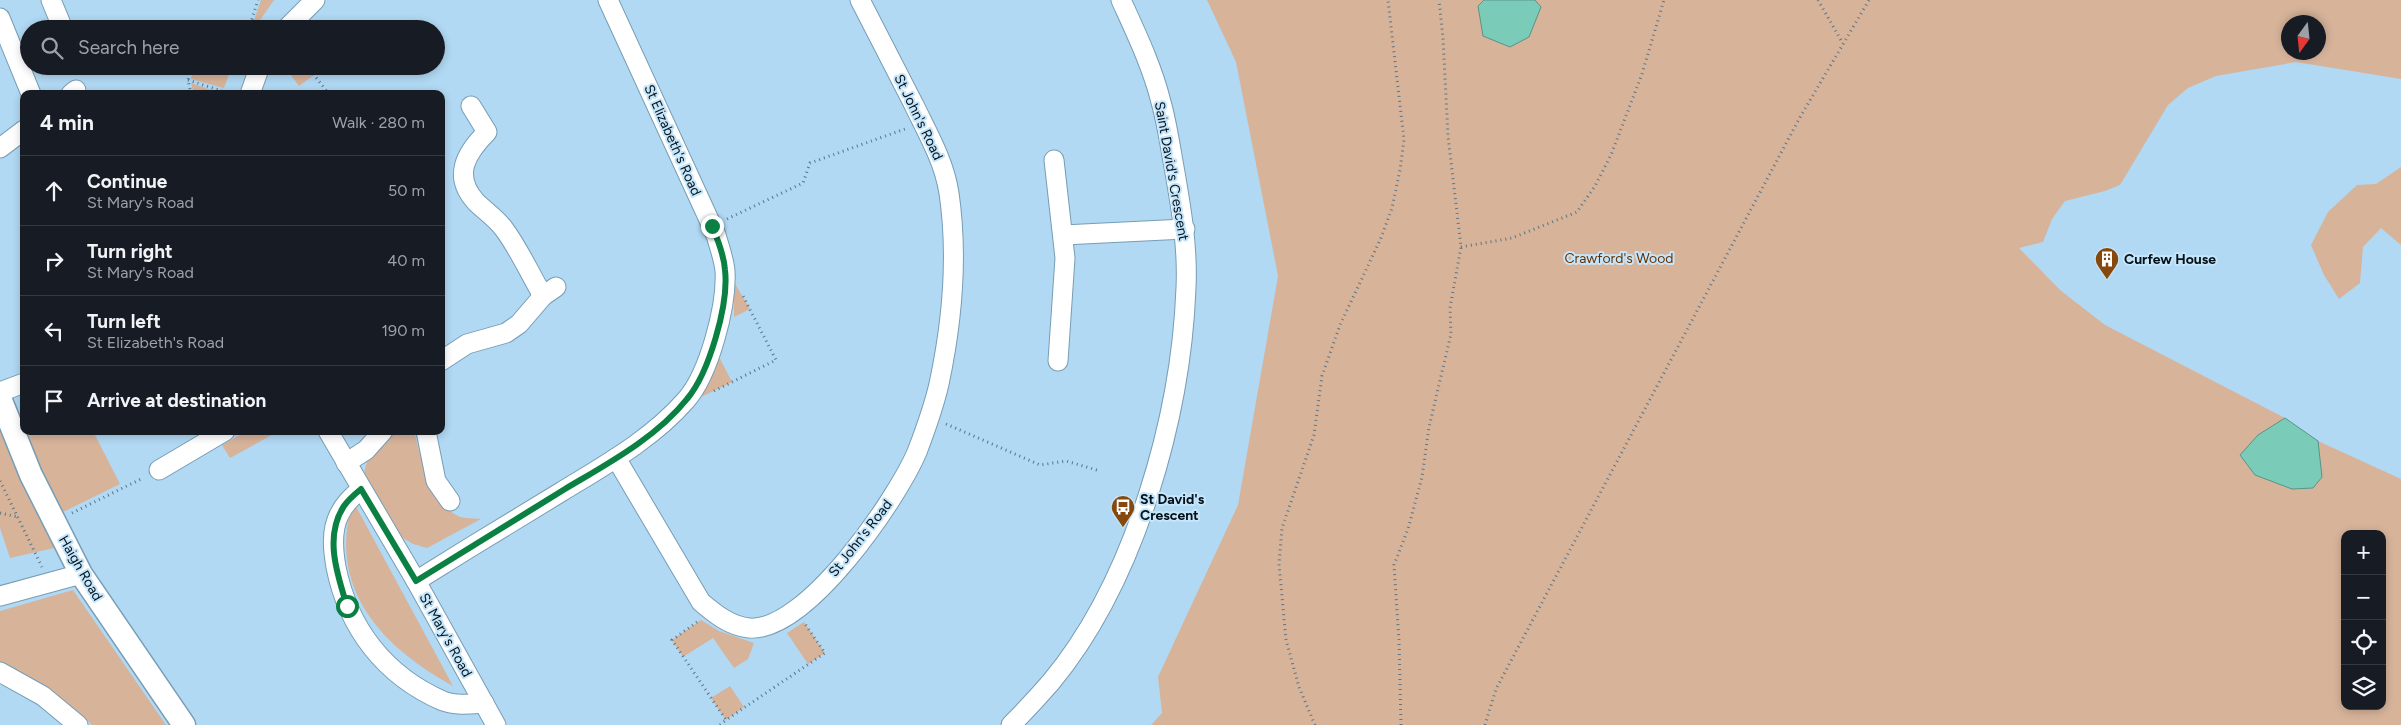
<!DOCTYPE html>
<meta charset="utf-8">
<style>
:root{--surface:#171b24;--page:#242831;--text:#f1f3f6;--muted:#9ea1a6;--line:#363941}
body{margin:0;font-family:Figtree,sans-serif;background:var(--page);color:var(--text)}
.controls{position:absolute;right:15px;bottom:15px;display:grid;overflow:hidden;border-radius:10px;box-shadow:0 2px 8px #0003}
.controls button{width:45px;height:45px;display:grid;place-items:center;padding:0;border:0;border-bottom:1px solid var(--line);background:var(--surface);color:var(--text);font:25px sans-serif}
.compass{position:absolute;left:2281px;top:15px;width:45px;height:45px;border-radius:50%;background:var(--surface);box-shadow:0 2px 8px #0003;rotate:195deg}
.stop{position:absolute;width:15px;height:15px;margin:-11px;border:4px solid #0b8043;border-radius:50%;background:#fff}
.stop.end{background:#0b8043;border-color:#fff;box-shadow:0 1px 5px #0008}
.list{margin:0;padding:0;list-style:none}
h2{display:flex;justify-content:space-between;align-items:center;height:65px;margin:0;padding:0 20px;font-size:21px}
h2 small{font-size:16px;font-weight:400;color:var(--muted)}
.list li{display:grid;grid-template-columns:32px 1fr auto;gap:15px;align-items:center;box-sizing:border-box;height:70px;padding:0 20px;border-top:1px solid var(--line)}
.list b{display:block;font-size:19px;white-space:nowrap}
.list p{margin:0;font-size:16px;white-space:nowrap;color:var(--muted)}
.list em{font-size:16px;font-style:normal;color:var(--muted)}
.icon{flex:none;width:28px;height:28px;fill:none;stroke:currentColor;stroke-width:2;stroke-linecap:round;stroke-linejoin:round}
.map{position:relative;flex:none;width:2401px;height:725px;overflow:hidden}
.search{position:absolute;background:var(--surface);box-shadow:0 2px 8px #0003;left:20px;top:20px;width:425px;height:55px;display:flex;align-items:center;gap:12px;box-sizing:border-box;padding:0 18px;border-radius:28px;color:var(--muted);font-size:19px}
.panel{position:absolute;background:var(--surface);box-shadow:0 2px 8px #0003;left:20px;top:90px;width:425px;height:345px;border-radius:10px}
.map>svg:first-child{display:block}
.green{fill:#d7b39a;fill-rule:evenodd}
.water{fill:#7accb8;stroke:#579489}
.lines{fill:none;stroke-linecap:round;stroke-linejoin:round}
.minor-casing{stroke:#779db5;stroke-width:21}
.major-casing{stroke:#779db5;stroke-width:25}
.path{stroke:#5b7687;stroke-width:3;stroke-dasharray:1 4;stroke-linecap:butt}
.minor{stroke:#fff;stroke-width:19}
.major{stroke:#fff;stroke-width:22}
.route{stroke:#0b8043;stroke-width:6}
.labels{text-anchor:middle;stroke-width:4;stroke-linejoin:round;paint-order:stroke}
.street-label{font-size:14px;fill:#04121b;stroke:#c5e5fa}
.park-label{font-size:14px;fill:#653100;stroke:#c5e5fa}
.poi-label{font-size:14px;font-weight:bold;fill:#04121b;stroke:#c5e5fa;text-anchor:start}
</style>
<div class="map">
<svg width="2401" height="725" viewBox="0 0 2401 725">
<rect width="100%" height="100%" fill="#b1d9f3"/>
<!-- green -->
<g class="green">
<polygon points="261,0 274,0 254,29 251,29"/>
<path d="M 1207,0 L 1484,0 L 1478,6 L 1541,7 L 1535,0 L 2401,0 L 2401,79 L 2296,62 L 2216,76 L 2188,88 L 2168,105 L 2120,185 L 2105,191 L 2065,201 L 2052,219 L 2043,242 L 2019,248 L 2060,290 L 2105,325 L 2285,418 L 2258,435 L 2318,453 L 2318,441 L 2401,479 L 2401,725 L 1151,725 L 1162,713 L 1158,677 L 1238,505 L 1278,276 L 1236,62 ZM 2288,22 L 2318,22 L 2318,52 L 2288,52 ZM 2345,534 L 2382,534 L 2382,706 L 2345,706 Z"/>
<polygon points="194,66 232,66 224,88 191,79"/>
<polygon points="284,66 307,66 314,75 299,86"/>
<polygon points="191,83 220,93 219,94 194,94"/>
<polygon points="2401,167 2401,245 2381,228 2363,247 2360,283 2339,299 2324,275 2311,245 2328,212 2357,185 2376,184"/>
<polygon points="734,282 750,309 734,317"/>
<polygon points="716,351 732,382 699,398"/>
<polygon points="0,398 31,475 54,548 10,558 0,528"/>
<polygon points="31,431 93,431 120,484 59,514 22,437"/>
<polygon points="247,431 279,431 230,458 222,445"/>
<path d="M 393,431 L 414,431 C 421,458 430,502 458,516 C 464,519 474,518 481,519 L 427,548 L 413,544 L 400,536 L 364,473 L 368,457 Z"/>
<path d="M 353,501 L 453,686 C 382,647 326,588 353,501 Z"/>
<polygon points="73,590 166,725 92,725 78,713 0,666 0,611"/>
<polygon points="701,620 719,631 754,643 748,659 734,668 713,638 683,657 672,640"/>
<polygon points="804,622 825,653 808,664 787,633"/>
<polygon points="730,686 744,707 726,720 711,698"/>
</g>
<!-- water -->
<g class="water">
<polygon points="1484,0 1535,0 1541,7 1529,37 1510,47 1483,36 1478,6"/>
<polygon points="2285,418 2318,441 2322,477 2313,488 2292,489 2255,475 2240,455 2258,435"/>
</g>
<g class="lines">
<!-- minor casing -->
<g class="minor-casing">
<g id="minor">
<polyline points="51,0 63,29"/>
<polyline points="0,18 31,94"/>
<polyline points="286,29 315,0"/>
<polyline points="71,94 76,90"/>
<polyline points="250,94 260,66"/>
<path d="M 471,106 L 487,132 C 466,153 452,176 476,202 C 485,211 496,218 504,229 C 519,249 530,274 543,296 L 556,287"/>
<polyline points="0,148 24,130"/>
<polyline points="1054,160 1065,258 1058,361"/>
<polyline points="1063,235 1185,229"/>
<polyline points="441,361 467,344 506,333 519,324 543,296"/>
<polyline points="0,392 24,383"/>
<polyline points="328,431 416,581 496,725"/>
<polyline points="426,431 436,481 450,501"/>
<path d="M 616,458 L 701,602 C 715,614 730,626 749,628 C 806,633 897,499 917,452 C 925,431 934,406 939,384 C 952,323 958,255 949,193 C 944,161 928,134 914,105 C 896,70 878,35 860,0"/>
<polyline points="346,463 366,450 383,431"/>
<polyline points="159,470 225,431"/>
<path d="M 361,489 C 352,497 344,504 339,515 C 331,531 333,550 336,567 C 348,628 385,676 443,701 C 456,706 471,704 484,703"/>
<path d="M 416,581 C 464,551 513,521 561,492 C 605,465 652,439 686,400 C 709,374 727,306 725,271 C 724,259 719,246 716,235 L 608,0"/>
<polyline points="0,596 81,574"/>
<polyline points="0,672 43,696 78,725"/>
<path d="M 1011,725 C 1025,711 1038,697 1051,682 C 1135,581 1181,417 1186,288 C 1188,247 1181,207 1174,167 C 1170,145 1167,123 1161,102 C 1152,66 1136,33 1121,0"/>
</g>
</g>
<!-- major casing -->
<g class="major-casing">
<polyline id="major" points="0,398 31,475 81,574 184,725"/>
</g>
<!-- path -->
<g class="path">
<polyline points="1818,0 1842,42"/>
<polyline points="249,29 258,0"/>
<polyline points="307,66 329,94"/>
<polyline points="188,80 231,94"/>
<polyline points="191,94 188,80 192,66"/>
<polyline points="727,219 803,183 810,163 905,129"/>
<polyline points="1461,247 1512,238 1577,212 1595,186 1611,155 1642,74 1664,0"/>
<polyline points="714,391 776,360 743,296"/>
<polyline points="946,424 1040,465 1066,461 1100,471"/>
<polyline points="0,481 42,567"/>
<polyline points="0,513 18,517"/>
<polyline points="72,513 143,478"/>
<polyline points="697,622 672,640 726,720 825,653 805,624"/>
<polyline points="720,725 726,720"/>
<polyline points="1315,725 1299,687 1286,640 1279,564 1282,528 1314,435 1322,376 1340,325 1381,238 1392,208 1400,170 1404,140 1388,0"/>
<polyline points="1401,725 1399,641 1394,565 1408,529 1422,477 1429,427 1451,334 1450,308 1461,247 1448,136 1443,38 1439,0"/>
<polyline points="1485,725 1496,689 1799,119 1869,0"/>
</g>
<!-- minor -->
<use href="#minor" class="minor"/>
<!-- major -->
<use href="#major" class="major"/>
</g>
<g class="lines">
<!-- route -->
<path class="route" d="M 347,606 C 337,574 324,536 344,506 C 348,500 355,494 361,489 L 416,581 C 466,550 515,520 565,489 C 607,464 656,438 687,399 C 709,373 729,304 725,270 C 724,255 718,240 712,226"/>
</g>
<!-- icons -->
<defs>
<g id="building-pin" transform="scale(1.25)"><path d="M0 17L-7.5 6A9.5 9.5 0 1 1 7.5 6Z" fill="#87480d" stroke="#c5e5fa"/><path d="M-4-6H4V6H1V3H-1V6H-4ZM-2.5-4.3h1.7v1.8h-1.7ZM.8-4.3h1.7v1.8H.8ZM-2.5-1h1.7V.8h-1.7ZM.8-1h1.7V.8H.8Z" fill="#fff"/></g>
<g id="bus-pin" transform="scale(1.25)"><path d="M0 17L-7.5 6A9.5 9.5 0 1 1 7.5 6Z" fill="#87480d" stroke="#c5e5fa"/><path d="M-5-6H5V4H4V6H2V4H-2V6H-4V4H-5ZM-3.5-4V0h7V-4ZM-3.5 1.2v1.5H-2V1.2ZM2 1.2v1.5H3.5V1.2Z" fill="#fff"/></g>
</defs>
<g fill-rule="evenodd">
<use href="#building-pin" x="2107" y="259"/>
<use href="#bus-pin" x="1123" y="507"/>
</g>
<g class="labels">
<!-- street labels -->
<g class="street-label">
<text transform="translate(919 117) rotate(64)" y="5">St John's Road</text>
<text transform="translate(673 140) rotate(66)" y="5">St Elizabeth's Road</text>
<text transform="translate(1172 171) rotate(80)" y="5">Saint David's Crescent</text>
<text transform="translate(860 538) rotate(-52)" y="5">St John's Road</text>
<text transform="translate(81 568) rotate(60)" y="5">Haigh Road</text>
<text transform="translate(446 635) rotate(61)" y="5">St Mary's Road</text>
</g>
<!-- park labels -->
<g class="park-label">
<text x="1619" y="263">Crawford's Wood</text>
</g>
<!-- poi labels -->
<g class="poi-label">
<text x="2124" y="264">Curfew House</text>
<text x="1140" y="504">St David's<tspan x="1140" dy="16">Crescent</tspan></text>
</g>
</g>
</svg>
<div class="controls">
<button>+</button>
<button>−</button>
<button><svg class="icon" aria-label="locate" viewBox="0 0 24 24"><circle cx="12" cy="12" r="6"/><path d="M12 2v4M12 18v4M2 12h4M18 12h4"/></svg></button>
<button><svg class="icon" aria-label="layers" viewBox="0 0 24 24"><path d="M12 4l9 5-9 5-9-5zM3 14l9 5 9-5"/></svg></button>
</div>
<svg class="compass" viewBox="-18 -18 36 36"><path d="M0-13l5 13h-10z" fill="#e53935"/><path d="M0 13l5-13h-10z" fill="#9ea1a6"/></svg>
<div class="stop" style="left:347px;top:606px"></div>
<div class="stop end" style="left:712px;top:226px"></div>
<div class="search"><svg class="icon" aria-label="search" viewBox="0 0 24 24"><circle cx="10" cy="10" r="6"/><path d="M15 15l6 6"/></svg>Search here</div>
<section class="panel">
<h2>4 min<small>Walk · 280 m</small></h2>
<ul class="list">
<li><svg class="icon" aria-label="ahead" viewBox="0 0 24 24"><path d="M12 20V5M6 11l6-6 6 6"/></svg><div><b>Continue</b><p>St Mary's Road</p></div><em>50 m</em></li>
<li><svg class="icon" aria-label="right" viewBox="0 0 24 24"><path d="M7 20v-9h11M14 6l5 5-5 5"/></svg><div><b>Turn right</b><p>St Mary's Road</p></div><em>40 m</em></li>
<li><svg class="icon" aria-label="left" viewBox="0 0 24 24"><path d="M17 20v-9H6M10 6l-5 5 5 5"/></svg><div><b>Turn left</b><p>St Elizabeth's Road</p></div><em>190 m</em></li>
<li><svg class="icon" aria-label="arrive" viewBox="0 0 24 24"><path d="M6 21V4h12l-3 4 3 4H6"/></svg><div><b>Arrive at destination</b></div></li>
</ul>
</section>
</div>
